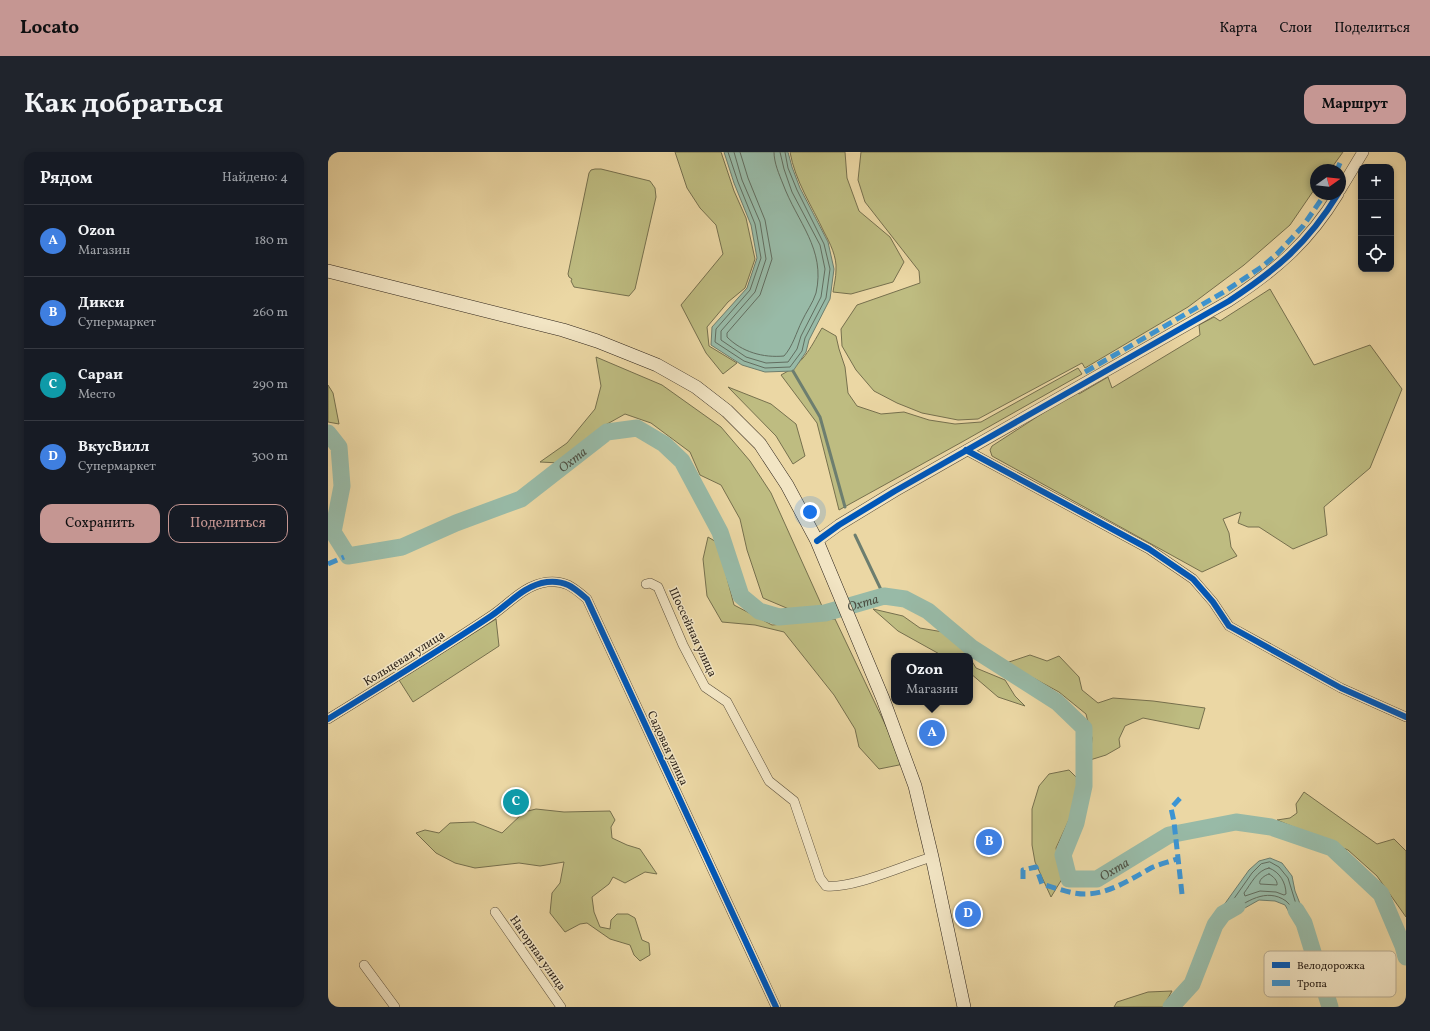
<!DOCTYPE html>
<html lang="ru">
<meta charset="utf-8">
<style>
:root{--surface:#171b24;--page:#20242c;--text:#f1f3f6;--muted:#9ea1a6;--line:#363941;--accent:#c59692}
body{margin:0;font-family:Vollkorn,serif;background:var(--page);color:var(--text)}
.controls{position:absolute;right:12px;top:12px;display:grid;overflow:hidden;border-radius:8px;box-shadow:0 2px 6px #0003}
.controls button{width:36px;height:36px;display:grid;place-items:center;padding:0;border:0;border-bottom:1px solid var(--line);background:var(--surface);color:var(--text);font:20px sans-serif}
.compass{position:absolute;left:982px;top:12px;width:36px;height:36px;border-radius:50%;background:var(--surface);box-shadow:0 2px 6px #0003;rotate:75deg}
.you{position:absolute;left:482px;top:360px;width:14px;height:14px;margin:-10px;border:3px solid #fff;border-radius:50%;background:#1a73e8;box-shadow:0 0 0 6px #1a73e833}
.badge{display:grid;place-items:center;width:26px;height:26px;border-radius:50%;background:var(--accent);color:#fff;font-size:13px;font-weight:700}
.pin{position:absolute;translate:-50% -50%;border:2px solid #fff;box-shadow:0 1px 4px #0006}
.popup{position:absolute;left:563px;top:501px;width:82px;height:52px;box-sizing:border-box;display:grid;place-content:center;border-radius:8px;background:var(--surface);filter:drop-shadow(0 1px 3px #0005);font-size:13px;white-space:nowrap;color:var(--muted)}
.popup b{font-size:15px;color:var(--text)}
.popup::after{content:'';position:absolute;left:50%;top:100%;margin-left:-8px;border:8px solid transparent;border-top-color:var(--surface)}
.list{margin:0;padding:0;list-style:none}
h2{display:flex;justify-content:space-between;align-items:center;height:52px;margin:0;padding:0 16px;font-size:17px}
h2 small{font-size:13px;font-weight:400;color:var(--muted)}
.list li{display:grid;grid-template-columns:26px 1fr auto;gap:12px;align-items:center;box-sizing:border-box;height:72px;padding:0 16px;border-top:1px solid var(--line)}
.list b{display:block;font-size:15px;white-space:nowrap}
.list p{margin:0;font-size:13px;white-space:nowrap;color:var(--muted)}
.list em{font-size:13px;font-style:normal;color:var(--muted)}
.actions{display:flex;gap:8px;padding:12px 16px}
.actions a{flex:1;padding:9px 0;border:1px solid var(--accent);border-radius:12px;text-align:center;font-size:14px;color:var(--accent)}
.actions .main{background:var(--accent);color:#111}
.icon{flex:none;width:22px;height:22px;fill:none;stroke:currentColor;stroke-width:2;stroke-linecap:round;stroke-linejoin:round}
.map{position:relative;flex:none;width:1078px;height:855px;overflow:hidden;border-radius:12px}
header{display:flex;align-items:center;gap:24px;box-sizing:border-box;height:56px;padding:0 20px;background:var(--accent);color:#111}
header strong{font-size:19px}
nav{display:flex;gap:22px;margin-inline-start:auto;font-size:14px}
.intro{display:flex;align-items:center;justify-content:space-between;box-sizing:border-box;height:96px;padding:0 24px}
h1{margin:0;font-size:28px}
.button{padding:10px 18px;border-radius:12px;background:var(--accent);color:#111;font-size:14px;font-weight:700}
main{display:flex;gap:24px;padding:0 24px}
aside{flex:1;background:var(--surface);border-radius:12px;box-shadow:0 2px 6px #0003}
.map>svg:first-child{display:block}
.green{fill:#bebc81;stroke:#76704e}
.water{fill:#98baa7;stroke:#6d7e6f}
.lines{fill:none;stroke-linecap:round;stroke-linejoin:round}
.shore{stroke:#626e60;stroke-width:1}
.stream{stroke:#6d7e6f;stroke-width:3}
.river{stroke:#98baa7;stroke-width:17}
.minor-casing{stroke:#5c503c;stroke-width:10}
.tertiary-casing{stroke:#5c503c;stroke-width:12}
.secondary-casing{stroke:#2d231a;stroke-width:14}
.minor{stroke:#f2e5c4;stroke-width:9}
.tertiary{stroke:#f2e5c4;stroke-width:11}
.secondary{stroke:#f2e5c4;stroke-width:13}
.quiet{stroke:#3c95d4;stroke-width:5;stroke-dasharray:10 5;stroke-linecap:butt}
.cycleway-casing{stroke:#f2e5c4;stroke-width:8}
.cycleway{stroke:#0057b8;stroke-width:6}
.labels{text-anchor:middle;stroke-width:3;stroke-linejoin:round;paint-order:stroke}
.street-label{font-size:12px;fill:#2d231a;stroke:#f2e5c4}
.water-label{font-size:13px;font-style:italic;fill:#4d5044;stroke:#f2e5c4}
.key{fill:#f2e5c4;stroke:#b7ab91;stroke-width:1}
.key-label{font-size:11px;fill:#2d231a}
</style>
<header>
<strong>Locato</strong>
<nav><a>Карта</a><a>Слои</a><a>Поделиться</a></nav>
</header>
<div class="intro"><h1>Как добраться</h1><a class="button">Маршрут</a></div>
<main>
<aside>
<h2>Рядом<small>Найдено: 4</small></h2>
<ul class="list">
<li><span class="badge" style="background:#3f7fe0">A</span><div><b>Ozon</b><p>Магазин</p></div><em>180 m</em></li>
<li><span class="badge" style="background:#3f7fe0">B</span><div><b>Дикси</b><p>Супермаркет</p></div><em>260 m</em></li>
<li><span class="badge" style="background:#0f9aa8">C</span><div><b>Сараи</b><p>Место</p></div><em>290 m</em></li>
<li><span class="badge" style="background:#3f7fe0">D</span><div><b>ВкусВилл</b><p>Супермаркет</p></div><em>300 m</em></li>
</ul>
<div class="actions"><a class="main">Сохранить</a><a>Поделиться</a></div>
</aside>
<div class="map">
<svg width="1078" height="855" viewBox="0 0 1078 855">
<rect width="100%" height="100%" fill="#ebd7a4"/>
<filter id="stains"><feTurbulence type="fractalNoise" baseFrequency=".005" numOctaves="4"/><feColorMatrix values="0 0 0 0 .2 0 0 0 0 .09 0 0 0 0 .02 0 0 0 .5 -.17"/></filter>
<radialGradient id="worn" r=".72"><stop offset=".6" stop-color="#630" stop-opacity="0"/><stop offset="1" stop-color="#630" stop-opacity=".3"/></radialGradient>
<!-- green -->
<g class="green">
<polygon points="347,0 393,0 406,39 418,66 427,107 417,136 400,150 379,175 381,194 409,211 395,222 378,201 353,153 395,102 388,73 372,56 359,36"/>
<path d="M 462,0 L 517,0 L 519,26 L 531,59 L 562,85 L 576,110 L 565,130 L 523,142 L 505,140 C 506,133 508,125 508,118 C 509,105 502,91 496,80 C 484,54 467,29 462,0 Z"/>
<polygon points="533,0 1015,0 1002,18 988,18 988,35 962,73 916,113 860,155 757,216 754,211 650,267 630,268 594,261 569,251 546,239 528,218 514,194 513,177 529,153 592,131 591,119 537,50 530,28"/>
<polygon points="267,17 273,17 322,29 327,36 328,45 307,137 301,144 246,135 243,129 244,127 241,125 240,122 261,21 263,18"/>
<polygon points="942,137 986,213 1042,193 1074,237 1042,316 996,355 999,383 965,397 931,375 920,375 910,371 913,360 895,367 901,381 903,395 909,404 874,420 664,304 662,298 664,294 749,239 751,242 780,225 784,236 872,183 871,173 886,165 892,169"/>
<path d="M 494,176 L 508,184 L 511,197 L 517,215 L 520,241 L 529,254 L 553,262 L 576,260 L 601,268 L 627,272 L 653,270 L 750,216 L 754,222 L 634,290 L 511,358 L 489,271 L 453,223 C 476,211 481,198 494,176 Z"/>
<polygon points="268,205 334,233 393,275 422,309 443,341 494,454 461,457 435,446 419,398 412,367 393,333 372,323 362,300 323,271 297,262 272,276 262,290 242,302 232,311 212,310 239,291 267,257 273,234"/>
<polygon points="0,233 5,241 11,272 0,270"/>
<polygon points="400,235 443,252 468,272 477,304 465,312 448,284"/>
<polygon points="380,385 390,391 406,453 444,473 507,467 576,612 551,617 531,595 527,577 506,543 456,480 427,473 394,470 379,444 375,407"/>
<polygon points="545,457 575,464 592,476 615,480 635,496 640,504 615,504 570,479"/>
<polygon points="168,467 171,494 85,550 71,528"/>
<polygon points="702,503 719,509 731,504 751,525 754,538 770,551 785,546 825,549 877,556 871,577 815,566 797,574 791,587 792,595 778,603 762,608 764,586 758,562 731,540 678,511"/>
<polygon points="642,506 648,516 677,528 687,544 697,554 670,545 642,521"/>
<polygon points="741,618 750,627 746,657 728,696 734,727 723,745 707,710 704,693 704,657 711,634 721,622"/>
<polygon points="976,640 1049,692 1066,687 1078,699 1078,765 1049,724 1020,698 949,668 962,666 969,661 968,652"/>
<polygon points="208,657 236,660 282,659 287,668 283,675 284,686 299,693 312,697 329,722 317,720 297,731 285,725 281,732 264,745 266,760 272,775 282,777 283,768 289,762 300,762 307,766 314,788 321,791 322,803 312,809 306,803 302,793 282,787 259,771 252,772 237,780 222,761 224,741 232,731 236,710 212,714 191,711 147,716 127,711 108,701 88,681 97,678 111,681 122,671 146,670 174,681 196,660"/>
<polygon points="844,839 835,855 786,855 789,850 820,840"/>
</g>
<!-- water -->
<g class="water">
<polygon points="396,0 460,0 464,15 472,36 500,90 506,117 502,147 481,188 478,200 465,219 437,220 414,213 383,193 384,175 419,136 429,106 423,73 406,31"/>
<polygon points="942,706 954,711 964,724 967,739 982,777 973,781 957,753 947,749 931,748 892,770 888,764 921,718 931,709"/>
</g>
<g class="lines">
<!-- shore -->
<g class="shore">
<polyline points="400,0 410,30 427,72 433,106 422,138 388,177 387,190 416,209 437,216 462,215 474,199 477,186 498,146 502,117 496,92 469,38 460,16 457,0"/>
<polyline points="406,0 414,28 432,70 438,107 427,140 393,179 393,188 418,205 438,211 460,210 469,197 473,184 493,145 497,117 492,93 464,40 456,17 452,0"/>
<path d="M 412,0 L 420,26 L 437,68 L 444,107 L 432,143 L 399,181 L 399,185 C 414,200 435,206 456,204 C 465,194 468,181 474,169 C 478,160 485,151 488,141 C 498,97 469,70 455,32 C 451,22 446,11 446,0"/>
<path d="M 942,710 L 951,715 L 960,726 L 972,765 L 969,765 C 966,760 963,753 958,749 C 938,735 918,750 901,761 L 898,760 L 898,758 L 924,721 L 933,712 Z"/>
<path d="M 941,716 C 952,720 958,731 958,742 L 956,743 L 948,740 L 932,739 L 917,744 L 916,741 C 923,732 929,718 941,716 Z"/>
<path d="M 941,722 C 945,724 950,729 949,733 L 932,732 C 930,728 937,723 941,722 Z"/>
</g>
<!-- stream -->
<g class="stream">
<polyline points="465,219 492,265 517,355"/>
<polyline points="527,383 556,444"/>
</g>
<!-- river -->
<g class="river">
<path id="s1" d="M 0,281 L 11,295 L 14,334 L 5,380 L 20,404 L 74,395 L 128,371 L 193,347 L 279,280 L 309,276 L 336,292 L 354,309 L 392,380 L 413,444 L 431,459 L 451,465 L 497,461 L 556,444 L 577,447 L 600,459 L 644,496 L 729,550 L 756,576 L 756,634 L 748,671 L 735,703 L 741,727 L 769,727 L 841,683 L 908,670 L 943,675 L 1004,696 L 1053,742 L 1075,794 L 1078,805"/>
<polyline points="968,758 976,771 1002,855"/>
<polyline points="843,855 864,832 887,773 895,762 909,754"/>
</g>
<!-- minor casing -->
<g class="minor-casing">
<g id="minor">
<polyline points="638,298 821,397 865,427 885,450 901,474 1013,536 1078,565"/>
<path d="M 318,432 L 322,431 L 330,435 L 355,493 L 377,535 L 399,550 L 441,629 L 466,649 L 492,726 L 498,734 C 525,737 576,713 604,705"/>
<path d="M 0,567 C 55,533 109,500 163,464 C 181,452 196,433 219,430 C 238,428 246,436 259,447 L 448,855"/>
<polyline points="167,760 233,855"/>
<polyline points="36,813 67,855"/>
</g>
</g>
<!-- tertiary casing -->
<g class="tertiary-casing">
<g id="tertiary">
<polyline points="1012,38 1035,0"/>
<path d="M 489,389 L 511,373 L 567,339 L 901,149 C 948,118 980,91 1010,42"/>
</g>
</g>
<!-- secondary casing -->
<g class="secondary-casing">
<polyline id="secondary" points="0,119 235,178 269,189 329,213 368,235 399,259 432,292 459,333 489,389 555,547 587,634 604,705 636,855"/>
</g>
<!-- minor -->
<use href="#minor" class="minor"/>
<!-- tertiary -->
<use href="#tertiary" class="tertiary"/>
<!-- secondary -->
<use href="#secondary" class="secondary"/>
<!-- quiet -->
<g class="quiet">
<polyline points="1009,18 1012,11"/>
<polyline points="757,220 896,140 935,114 949,102 975,74 997,42"/>
<polyline points="0,412 16,405"/>
<path d="M 695,727 L 695,718 L 708,715 L 714,732 C 728,736 743,742 757,742 C 781,742 803,727 823,716 C 831,712 841,710 849,707"/>
<polyline points="854,742 846,670 843,656 854,644"/>
</g>
<!-- cycleway casing -->
<g class="cycleway-casing">
<g id="cycleway">
<polyline points="638,298 821,397 865,427 885,450 901,474 1013,536 1078,565"/>
<path d="M 489,389 L 511,373 L 567,339 L 901,149 C 948,118 980,91 1010,42"/>
<path d="M 0,567 C 55,533 109,500 163,464 C 181,452 196,433 219,430 C 238,428 246,436 259,447 L 448,855"/>
</g>
</g>
<!-- cycleway -->
<use href="#cycleway" class="cycleway"/>
</g>
<g class="labels">
<!-- street labels -->
<g class="street-label">
<text transform="translate(365 480) rotate(65)" y="4">Шоссейная улица</text>
<text transform="translate(76 506) rotate(-32)" y="4">Кольцевая улица</text>
<text transform="translate(340 596) rotate(65)" y="4">Садовая улица</text>
<text transform="translate(210 801) rotate(55)" y="4">Нагорная улица</text>
</g>
<!-- water labels -->
<g class="water-label">
<text dy="5" stroke="none"><textPath href="#s1" startOffset="380">Охта</textPath></text>
<text dy="5" stroke="none"><textPath href="#s1" startOffset="788">Охта</textPath></text>
<text dy="5" stroke="none"><textPath href="#s1" startOffset="1256">Охта</textPath></text>
</g>
</g>
<!-- legend -->
<rect x="936" y="799" width="132" height="46" rx="6" class="key"/>
<rect x="944" y="810" width="18" height="6" fill="#0057b8"/>
<rect x="944" y="828" width="18" height="6" fill="#3c95d4"/>
<g class="key-label">
<text x="969" y="817">Велодорожка</text>
<text x="969" y="835">Тропа</text>
</g>
<rect width="100%" height="100%" filter="url(#stains)"/>
<rect width="100%" height="100%" fill="url(#worn)"/>
</svg>
<div class="controls">
<button>+</button>
<button>−</button>
<button><svg class="icon" aria-label="locate" viewBox="0 0 24 24"><circle cx="12" cy="12" r="6"/><path d="M12 2v4M12 18v4M2 12h4M18 12h4"/></svg></button>
</div>
<svg class="compass" viewBox="-18 -18 36 36"><path d="M0-13l5 13h-10z" fill="#e53935"/><path d="M0 13l5-13h-10z" fill="#9ea1a6"/></svg>
<div class="you"></div>
<div class="pin badge" style="left:604px;top:581px;background:#3f7fe0">A</div>
<div class="popup"><b>Ozon</b>Магазин</div>
<div class="pin badge" style="left:661px;top:690px;background:#3f7fe0">B</div>
<div class="pin badge" style="left:188px;top:650px;background:#0f9aa8">C</div>
<div class="pin badge" style="left:640px;top:762px;background:#3f7fe0">D</div>
</div>
</main>
